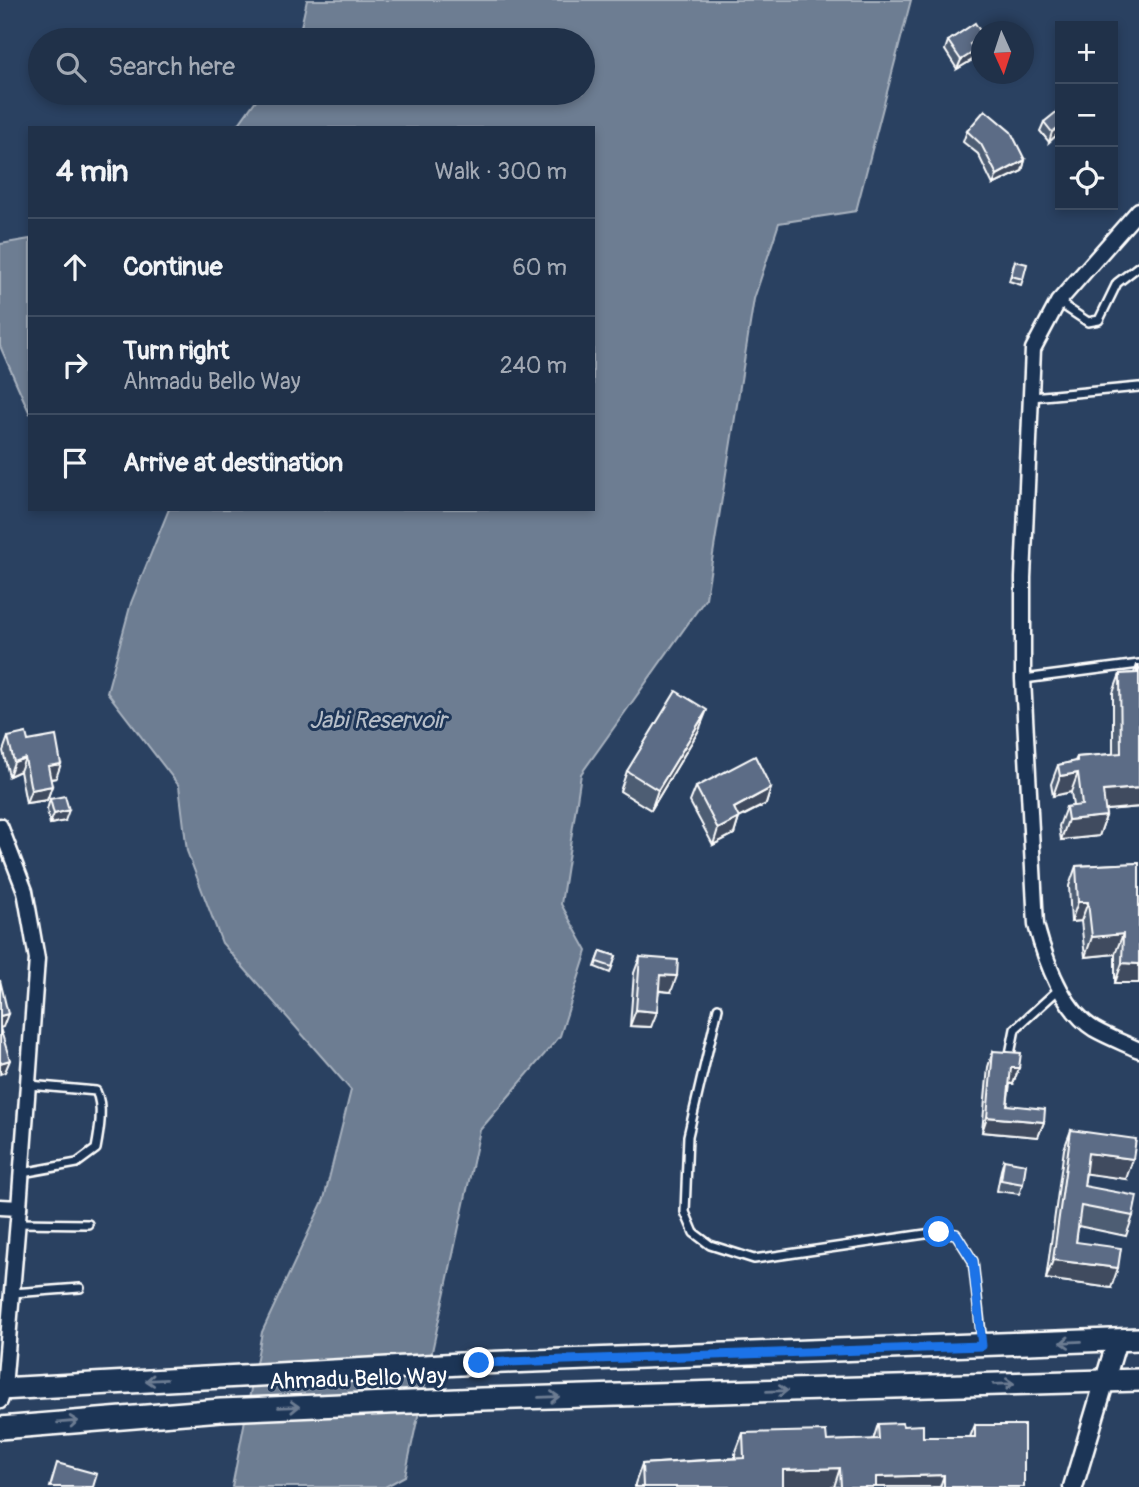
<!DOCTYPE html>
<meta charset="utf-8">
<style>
:root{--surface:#203149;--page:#283950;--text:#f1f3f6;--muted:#a2a9b4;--line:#3d4c61}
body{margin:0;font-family:Pangolin,sans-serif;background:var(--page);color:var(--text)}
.controls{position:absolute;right:21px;top:21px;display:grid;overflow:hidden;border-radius:0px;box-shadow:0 4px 10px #0003}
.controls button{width:63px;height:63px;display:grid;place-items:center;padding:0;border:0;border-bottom:2px solid var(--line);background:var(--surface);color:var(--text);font:35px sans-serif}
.compass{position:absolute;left:971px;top:21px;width:63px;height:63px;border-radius:50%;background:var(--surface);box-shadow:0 4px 10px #0003;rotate:177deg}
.stop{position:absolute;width:21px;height:21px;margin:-16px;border:5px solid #1a73e8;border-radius:50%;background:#fff}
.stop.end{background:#1a73e8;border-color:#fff;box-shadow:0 2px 7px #0008}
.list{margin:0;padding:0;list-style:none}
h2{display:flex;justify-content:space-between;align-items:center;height:91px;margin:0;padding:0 28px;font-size:30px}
h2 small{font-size:23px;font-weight:400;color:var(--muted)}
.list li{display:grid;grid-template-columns:46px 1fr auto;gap:21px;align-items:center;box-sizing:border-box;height:98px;padding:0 28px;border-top:2px solid var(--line)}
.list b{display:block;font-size:26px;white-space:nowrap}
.list p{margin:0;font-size:23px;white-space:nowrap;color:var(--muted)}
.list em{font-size:23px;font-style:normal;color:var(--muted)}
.icon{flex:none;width:38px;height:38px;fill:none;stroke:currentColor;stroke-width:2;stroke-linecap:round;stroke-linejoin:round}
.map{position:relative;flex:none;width:1139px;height:1487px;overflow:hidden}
.search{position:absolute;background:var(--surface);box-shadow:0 4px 10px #0003;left:28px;top:28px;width:567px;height:77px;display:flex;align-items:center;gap:18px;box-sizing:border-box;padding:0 24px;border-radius:38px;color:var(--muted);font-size:26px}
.panel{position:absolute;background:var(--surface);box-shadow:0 4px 10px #0003;left:28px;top:126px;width:567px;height:385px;border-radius:0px}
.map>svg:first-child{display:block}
.water{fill:#6d7d92;stroke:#a7b1be;stroke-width:2}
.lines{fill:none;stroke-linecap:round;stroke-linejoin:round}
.service-casing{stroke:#fff;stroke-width:12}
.minor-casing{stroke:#fff;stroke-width:19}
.tertiary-casing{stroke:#fff;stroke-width:23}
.primary-casing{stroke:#fff;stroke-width:26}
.service{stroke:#1d3557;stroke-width:7}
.minor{stroke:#1d3557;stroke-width:14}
.tertiary{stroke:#1d3557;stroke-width:18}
.primary{stroke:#1d3557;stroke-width:21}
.wall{fill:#4e5d73;stroke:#fff;stroke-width:2}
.shaded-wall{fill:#404c5e;stroke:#fff;stroke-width:2}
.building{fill:#5b6c86;stroke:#fff;stroke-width:2}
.oneway{stroke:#6c7c92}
.route{stroke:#1a73e8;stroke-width:9}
.labels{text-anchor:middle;stroke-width:6;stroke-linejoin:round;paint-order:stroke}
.street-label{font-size:23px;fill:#fff;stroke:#1d3557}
.water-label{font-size:24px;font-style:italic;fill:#b6bec8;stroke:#1d3557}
</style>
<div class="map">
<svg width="1139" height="1487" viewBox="0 0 1139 1487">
<rect width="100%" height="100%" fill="#2a4161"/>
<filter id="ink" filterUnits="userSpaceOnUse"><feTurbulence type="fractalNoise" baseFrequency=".0143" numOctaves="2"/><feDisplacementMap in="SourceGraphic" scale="14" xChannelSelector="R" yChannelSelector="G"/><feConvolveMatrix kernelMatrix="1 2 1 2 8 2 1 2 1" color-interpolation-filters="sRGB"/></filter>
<g filter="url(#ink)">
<!-- water -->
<g class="water">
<polygon points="307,0 911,0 856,211 779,223 754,299 706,598 581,774 561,904 587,951 560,1036 480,1130 405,1476 385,1487 232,1487 262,1332 324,1199 351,1090 222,943 187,851 179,786 107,692 131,603 169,509 593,509 593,128 236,128 261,93 583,93 583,40 298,40"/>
<polygon points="30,239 30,414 0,346 0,244"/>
</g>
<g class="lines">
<!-- service casing -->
<g class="service-casing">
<g id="service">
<polyline points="1058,302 1088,322 1099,320 1117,283 1139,266"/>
<polyline points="1032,397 1139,387"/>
<polyline points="1024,679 1139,664"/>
<polyline points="718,1008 688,1136 685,1212 694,1233 710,1245 754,1259 939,1232 956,1234 973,1261 982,1342"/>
<polyline points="1009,1059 1015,1029 1059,989"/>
<path d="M 22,1173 L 77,1163 L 96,1149 C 99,1133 104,1106 96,1091 L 29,1085"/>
<polyline points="18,1223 88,1224"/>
<polyline points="13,1293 80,1288"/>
</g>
</g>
<!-- minor casing -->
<g class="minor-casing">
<g id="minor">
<path d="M 1139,210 L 1058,302 L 1033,349 L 1023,578 L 1023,679 L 1036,925 C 1045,959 1062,1009 1094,1029 C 1108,1037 1124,1043 1139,1050"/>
<polyline points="0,826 25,891 37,959 19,1208"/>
<polyline points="0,1207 19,1208 4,1388 0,1401"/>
</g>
</g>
<!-- tertiary casing -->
<g class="tertiary-casing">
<polyline id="tertiary" points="1073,1487 1117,1340"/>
</g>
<!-- primary casing -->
<g class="primary-casing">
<g id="primary">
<polyline points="0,1389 479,1363 1139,1339"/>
<polyline points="0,1428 221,1410 481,1399 1139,1380"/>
</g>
</g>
<!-- service -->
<use href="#service" class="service"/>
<!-- minor -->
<use href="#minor" class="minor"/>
<!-- tertiary -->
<use href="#tertiary" class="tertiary"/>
<!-- primary -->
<use href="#primary" class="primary"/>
</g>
<!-- wall -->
<g class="wall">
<polygon points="982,34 982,39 979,45 973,49 975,51 972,60 957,69 945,50 948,41"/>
<polygon points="1044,122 1060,132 1049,142 1040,131"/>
<polygon points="967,131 1025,160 1022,171 993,185 978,154 963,142"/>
<polygon points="1015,261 1023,279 1021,285 1009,281"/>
<polygon points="1137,665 1139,665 1139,807 1105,810 1106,816 1099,836 1061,840 1059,826 1066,807 1073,806 1071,792 1053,796 1051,784 1058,765 1075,761 1077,757 1113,754 1113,693 1120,674 1134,673"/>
<polygon points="699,730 651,810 620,791 627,771"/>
<polygon points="8,737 28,741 56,778 50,779 52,786 47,800 26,803 20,771 9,776 3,751"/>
<polygon points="696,787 771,788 766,804 739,818 734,834 713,845 690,802"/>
<polygon points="50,799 65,821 50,824 47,810"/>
<polygon points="1139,863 1139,983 1115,983 1115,954 1085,957 1081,921 1071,922 1069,886 1076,866"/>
<polygon points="601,951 616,956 610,973 595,967"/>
<polygon points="640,957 671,992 659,991 651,1027 630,1026 634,973"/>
<polygon points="993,1051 1013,1084 1010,1084 1007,1105 1044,1122 1038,1137 982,1132 988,1067"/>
<polygon points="1071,1130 1126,1179 1086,1173 1084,1186 1133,1216 1126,1236 1078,1226 1076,1242 1111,1288 1046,1279 1064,1149"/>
<polygon points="1004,1160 1023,1184 1019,1194 997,1191 1001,1170"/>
<polygon points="878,1424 903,1426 923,1437 970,1437 975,1425 1024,1487 635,1487 635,1484 642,1464 735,1458 735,1454 743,1433 827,1441 873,1440"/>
</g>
<!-- shaded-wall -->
<g class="shaded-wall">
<polygon points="982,37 979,45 967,53 970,44"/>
<polygon points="975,51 972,60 957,69 961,60"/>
<polygon points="1060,126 1060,132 1049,142 1052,132"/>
<polygon points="1025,160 1022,171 993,185 997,175"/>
<polygon points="707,710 699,730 651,810 658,790"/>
<polygon points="25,758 20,771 9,776 14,762"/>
<polygon points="61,764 56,778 43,780 48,766"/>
<polygon points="1078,773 1071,792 1053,796 1060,776"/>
<polygon points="52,786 47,800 26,803 31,790"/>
<polygon points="771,788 766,804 728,823 734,808"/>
<polygon points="1139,788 1139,807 1096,811 1103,791"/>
<polygon points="69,810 65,821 50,824 54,814"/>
<polygon points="1106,816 1099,836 1061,840 1068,820"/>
<polygon points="739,818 734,834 713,845 718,829"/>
<polygon points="1078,902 1088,902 1081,921 1071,922"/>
<polygon points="1123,934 1115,954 1085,957 1092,937"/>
<polygon points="1122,963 1139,964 1139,983 1115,983"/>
<polygon points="660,975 677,976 671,992 654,990"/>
<polygon points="636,1010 657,1012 651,1027 630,1026"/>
<polygon points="8,1014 3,1027 0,1028 0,1016"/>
<polygon points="10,1060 5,1072 0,1074 0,1063"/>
<polygon points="1011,1068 1019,1068 1013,1084 1005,1083"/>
<polygon points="987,1117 1044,1122 1038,1137 982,1132"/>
<polygon points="1088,1153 1133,1159 1126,1179 1081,1173"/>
<polygon points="1053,1260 1118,1268 1111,1288 1046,1279"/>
<polygon points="840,1468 834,1487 776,1487 783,1470"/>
<polygon points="944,1475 940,1487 872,1487 876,1477"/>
</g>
<!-- building -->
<g class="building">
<polygon points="975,23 982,34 982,37 970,44 975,51 961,60 948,41"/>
<polygon points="1060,109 1060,126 1052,132 1044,122"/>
<polygon points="985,110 1011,132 1025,160 997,175 981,144 967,131"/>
<polygon points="1015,261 1027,264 1023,279 1011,276"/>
<polygon points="1137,665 1139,665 1139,788 1103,791 1106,816 1068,820 1066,807 1082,805 1078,773 1060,776 1058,765 1077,761 1077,757 1121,753 1120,674 1137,673"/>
<polygon points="676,691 707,710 658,790 627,771"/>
<polygon points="26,733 28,741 56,736 61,764 48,766 52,786 31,790 25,758 14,762 8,737"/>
<polygon points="755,756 771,788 734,808 739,818 718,829 696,787"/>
<polygon points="65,796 69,810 54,814 50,799"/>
<polygon points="1139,863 1139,964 1122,963 1123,934 1092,937 1088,902 1078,902 1076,866"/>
<polygon points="601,951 616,956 612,967 597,962"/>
<polygon points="640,957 678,960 677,976 660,975 657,1012 636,1010"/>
<polygon points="0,980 8,1014 0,1016"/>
<polygon points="0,1028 10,1060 0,1063"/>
<polygon points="993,1051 1021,1053 1019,1068 1011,1068 1007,1105 1045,1109 1044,1122 987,1117"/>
<polygon points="1071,1130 1136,1139 1133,1159 1088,1153 1084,1186 1137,1196 1133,1216 1081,1206 1076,1242 1121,1248 1118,1268 1053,1260"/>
<polygon points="1004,1160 1026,1164 1023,1184 1001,1180"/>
<polygon points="902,1423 903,1426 923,1425 923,1437 975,1437 975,1425 1024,1425 1024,1487 944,1487 944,1475 876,1477 876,1487 841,1487 840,1468 783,1470 783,1487 643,1487 642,1464 744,1458 743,1433 826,1431 827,1441 879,1439 878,1424"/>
<polygon points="57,1463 97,1474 93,1487 50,1487"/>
</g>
<!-- one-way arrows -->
<defs><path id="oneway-shaft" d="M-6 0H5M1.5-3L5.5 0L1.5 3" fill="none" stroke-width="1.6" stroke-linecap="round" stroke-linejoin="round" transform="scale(1.75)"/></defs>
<g class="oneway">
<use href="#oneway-shaft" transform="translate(1071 1342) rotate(177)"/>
<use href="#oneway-shaft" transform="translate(156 1380) rotate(177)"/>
<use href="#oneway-shaft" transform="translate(1004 1384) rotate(-2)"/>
<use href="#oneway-shaft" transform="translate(777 1391) rotate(-2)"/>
<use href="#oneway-shaft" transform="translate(549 1397) rotate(-2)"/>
<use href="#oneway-shaft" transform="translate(289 1407) rotate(-2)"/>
<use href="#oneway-shaft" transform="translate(68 1422) rotate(-5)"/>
</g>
</g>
<g class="lines" filter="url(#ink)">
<!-- route -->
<polyline class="route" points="479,1363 982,1346 973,1261 956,1234 939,1232"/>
</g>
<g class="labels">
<!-- street labels -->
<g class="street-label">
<text transform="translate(358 1378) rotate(-2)" y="8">Ahmadu Bello Way</text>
</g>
<!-- water labels -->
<g class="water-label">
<text x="378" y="728">Jabi Reservoir</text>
</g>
</g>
</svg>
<div class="controls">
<button>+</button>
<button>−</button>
<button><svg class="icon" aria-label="locate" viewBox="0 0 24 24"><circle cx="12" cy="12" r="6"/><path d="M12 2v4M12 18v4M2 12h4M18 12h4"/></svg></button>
</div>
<svg class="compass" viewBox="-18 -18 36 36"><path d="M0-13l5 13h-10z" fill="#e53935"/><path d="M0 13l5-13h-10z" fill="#a2a9b4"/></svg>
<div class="stop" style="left:939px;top:1232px"></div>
<div class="stop end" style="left:479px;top:1363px"></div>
<div class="search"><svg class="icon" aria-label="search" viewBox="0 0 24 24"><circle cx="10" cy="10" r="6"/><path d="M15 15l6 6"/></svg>Search here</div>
<section class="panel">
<h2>4 min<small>Walk · 300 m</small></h2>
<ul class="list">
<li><svg class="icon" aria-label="ahead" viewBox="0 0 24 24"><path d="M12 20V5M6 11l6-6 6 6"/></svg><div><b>Continue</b></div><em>60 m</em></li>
<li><svg class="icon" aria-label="right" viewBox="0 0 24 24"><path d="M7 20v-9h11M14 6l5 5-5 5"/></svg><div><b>Turn right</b><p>Ahmadu Bello Way</p></div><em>240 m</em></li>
<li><svg class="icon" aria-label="arrive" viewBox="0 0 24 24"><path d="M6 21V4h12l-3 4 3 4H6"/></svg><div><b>Arrive at destination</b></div></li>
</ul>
</section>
</div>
